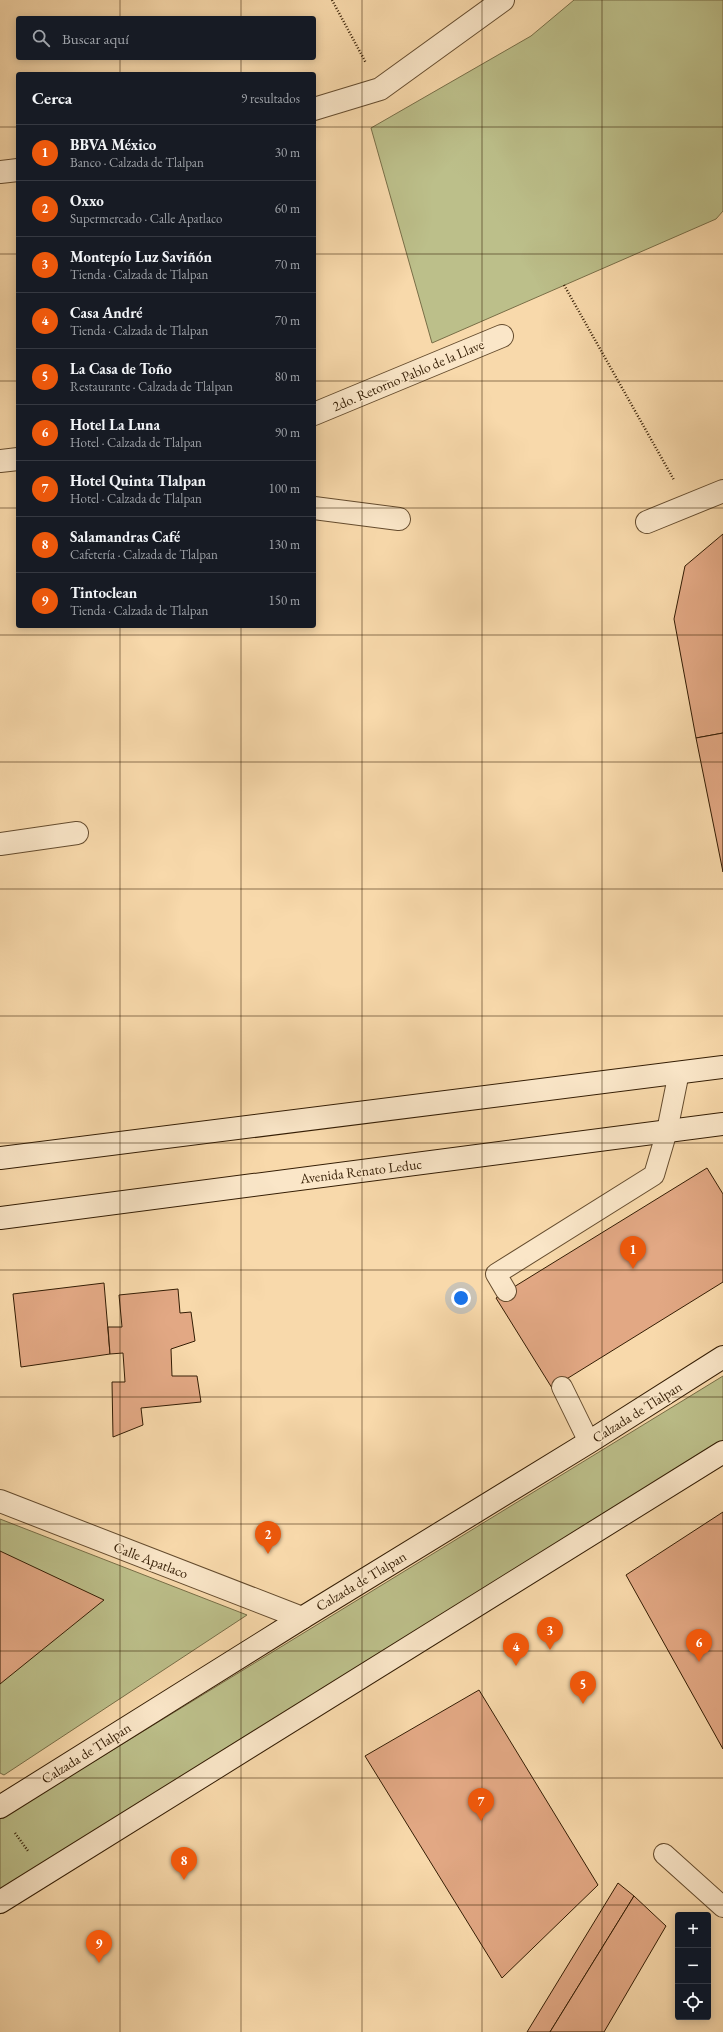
<!DOCTYPE html>
<html lang="es">
<meta charset="utf-8">
<style>
:root{--surface:#171b24;--page:#242831;--text:#f1f3f6;--muted:#9ea1a6;--line:#363941;--accent:#ea580c}
body{margin:0;font-family:"EB Garamond",serif;background:var(--page);color:var(--text)}
.controls{position:absolute;right:12px;bottom:12px;display:grid;overflow:hidden;border-radius:4px;box-shadow:0 2px 10px #0003}
.controls button{width:36px;height:36px;display:grid;place-items:center;padding:0;border:0;border-bottom:1px solid var(--line);background:var(--surface);color:var(--text);font:20px sans-serif}
.you{position:absolute;left:461px;top:1298px;width:14px;height:14px;margin:-10px;border:3px solid #fff;border-radius:50%;background:#1a73e8;box-shadow:0 0 0 6px #1a73e833}
.badge{display:grid;place-items:center;width:26px;height:26px;border-radius:50%;background:var(--accent);color:#fff;font-size:13px;font-weight:700}
.pin{position:absolute;translate:-50% -33px;filter:drop-shadow(0 1px 2px #0008)}
.pin::after{content:'';position:absolute;top:21px;width:14px;height:12px;background:inherit;clip-path:polygon(0 0,100% 0,50% 100%)}
.list{margin:0;padding:0;list-style:none}
h2{display:flex;justify-content:space-between;align-items:center;height:52px;margin:0;padding:0 16px;font-size:17px}
h2 small{font-size:13px;font-weight:400;color:var(--muted)}
.list li{display:grid;grid-template-columns:26px 1fr auto;gap:12px;align-items:center;box-sizing:border-box;height:56px;padding:0 16px;border-top:1px solid var(--line)}
.list b{display:block;font-size:15px;white-space:nowrap}
.list p{margin:0;font-size:13px;white-space:nowrap;color:var(--muted)}
.list em{font-size:13px;font-style:normal;color:var(--muted)}
.icon{flex:none;width:22px;height:22px;fill:none;stroke:currentColor;stroke-width:2;stroke-linecap:round;stroke-linejoin:round}
.map{position:relative;flex:none;width:723px;height:2032px;overflow:hidden}
.search{position:absolute;background:var(--surface);box-shadow:0 2px 10px #0003;left:16px;top:16px;width:300px;height:44px;display:flex;align-items:center;gap:10px;box-sizing:border-box;padding:0 14px;border-radius:4px;color:var(--muted);font-size:15px}
.panel{position:absolute;background:var(--surface);box-shadow:0 2px 10px #0003;left:16px;top:72px;width:300px;height:556px;border-radius:4px}
.map>svg:first-child{display:block}
.green{fill:#bcbf8a;stroke:#786e47}
.building{fill:#e2a884;stroke:#341d04}
.lines{fill:none;stroke-linecap:round;stroke-linejoin:round}
.lane-casing{stroke:#654c2e;stroke-width:22}
.street-casing{stroke:#654c2e;stroke-width:24}
.secondary-casing{stroke:#341d04;stroke-width:24}
.path{stroke:#341d04;stroke-width:2.5;stroke-dasharray:1 2;stroke-linecap:butt}
.lane{stroke:#fae6c8;stroke-width:20}
.street{stroke:#fae6c8;stroke-width:22}
.secondary{stroke:#fae6c8;stroke-width:22}
.grid{fill:none;stroke:#341d04;stroke-width:1;stroke-opacity:0.55}
.labels{text-anchor:middle;stroke-width:3;stroke-linejoin:round;paint-order:stroke}
.street-label{font-size:14px;fill:#341d04;stroke:#fae6c8}
</style>
<div class="map">
<svg width="723" height="2032" viewBox="0 0 723 2032">
<rect width="100%" height="100%" fill="#f8d9ab"/>
<filter id="stains"><feTurbulence type="fractalNoise" baseFrequency=".005" numOctaves="4"/><feColorMatrix values="0 0 0 0 .2 0 0 0 0 .09 0 0 0 0 .02 0 0 0 .5 -.17"/></filter>
<radialGradient id="worn" r=".72"><stop offset=".6" stop-color="#630" stop-opacity="0"/><stop offset="1" stop-color="#630" stop-opacity=".3"/></radialGradient>
<!-- green -->
<g class="green">
<polygon points="574,0 723,0 723,211 716,219 432,343 371,128 531,36"/>
<polygon points="723,1376 723,1448 0,1914 0,1819"/>
<polygon points="0,1519 247,1615 4,1775 0,1773"/>
</g>
<!-- building -->
<g class="building">
<polygon points="723,534 723,733 696,738 674,619 685,566"/>
<polygon points="723,733 723,872 696,738"/>
<polygon points="707,1168 723,1194 723,1282 552,1388 496,1298"/>
<polygon points="104,1283 110,1354 21,1367 13,1294"/>
<polygon points="178,1289 180,1313 191,1312 195,1341 171,1349 172,1376 197,1376 201,1402 141,1408 143,1425 113,1437 112,1382 125,1382 123,1353 110,1354 108,1327 122,1327 119,1295"/>
<polygon points="723,1512 723,1749 626,1575"/>
<polygon points="0,1551 104,1600 0,1684"/>
<polygon points="479,1690 598,1885 502,1978 365,1756"/>
<polygon points="618,1883 634,1896 550,2032 527,2032"/>
<polygon points="634,1896 666,1926 604,2032 550,2032"/>
</g>
<g class="lines">
<!-- lane casing -->
<g class="lane-casing">
<g id="lane">
<polyline points="506,1291 496,1274 654,1175 667,1131 679,1072"/>
<polyline points="562,1387 589,1442"/>
<polyline points="664,1854 723,1907"/>
</g>
</g>
<!-- street casing -->
<g class="street-casing">
<g id="street">
<polyline points="314,109 380,89 503,0"/>
<polyline points="0,172 18,170"/>
<polyline points="314,414 502,336"/>
<polyline points="0,461 18,459"/>
<polyline points="314,508 399,519"/>
<polyline points="647,522 723,491"/>
<polyline points="0,844 77,833"/>
<polyline points="0,1501 302,1618"/>
</g>
</g>
<!-- secondary casing -->
<g class="secondary-casing">
<g id="secondary">
<polyline points="0,1158 723,1067"/>
<polyline points="0,1218 723,1124"/>
<polyline points="0,1807 302,1618 589,1442 723,1357"/>
<polyline points="0,1902 723,1452"/>
</g>
</g>
<!-- path -->
<g class="path">
<polyline points="332,0 366,63"/>
<polyline points="564,285 674,480"/>
<polyline points="15,1833 28,1851"/>
</g>
<!-- lane -->
<use href="#lane" class="lane"/>
<!-- street -->
<use href="#street" class="street"/>
<!-- secondary -->
<use href="#secondary" class="secondary"/>
</g>
<!-- grid -->
<path class="grid" d="M 120,0 L 120,18M 241,0 L 241,18M 362,0 L 362,2032M 482,0 L 482,2032M 602,0 L 602,2032M 120,58 L 120,74M 241,58 L 241,74M 0,127 L 18,127M 314,127 L 723,127M 0,254 L 18,254M 314,254 L 723,254M 0,381 L 18,381M 314,381 L 723,381M 0,508 L 18,508M 314,508 L 723,508M 120,626 L 120,2032M 241,626 L 241,2032M 0,635 L 723,635M 0,762 L 723,762M 0,889 L 723,889M 0,1016 L 723,1016M 0,1143 L 723,1143M 0,1270 L 723,1270M 0,1397 L 723,1397M 0,1524 L 723,1524M 0,1651 L 723,1651M 0,1778 L 723,1778M 0,1905 L 723,1905"/>
<g class="labels">
<!-- street labels -->
<g class="street-label">
<text transform="translate(408 375) rotate(-23)" y="5">2do. Retorno Pablo de la Llave</text>
<text transform="translate(361 1171) rotate(-7)" y="5">Avenida Renato Leduc</text>
<text transform="translate(637 1412) rotate(-32)" y="5">Calzada de Tlalpan</text>
<text transform="translate(151 1560) rotate(21)" y="5">Calle Apatlaco</text>
<text transform="translate(361 1581) rotate(-31)" y="5">Calzada de Tlalpan</text>
<text transform="translate(86 1753) rotate(-32)" y="5">Calzada de Tlalpan</text>
</g>
</g>
<rect width="100%" height="100%" filter="url(#stains)"/>
<rect width="100%" height="100%" fill="url(#worn)"/>
</svg>
<div class="controls">
<button>+</button>
<button>−</button>
<button><svg class="icon" aria-label="locate" viewBox="0 0 24 24"><circle cx="12" cy="12" r="6"/><path d="M12 2v4M12 18v4M2 12h4M18 12h4"/></svg></button>
</div>
<div class="you"></div>
<div class="pin badge" style="left:633px;top:1269px">1</div>
<div class="pin badge" style="left:268px;top:1554px">2</div>
<div class="pin badge" style="left:550px;top:1650px">3</div>
<div class="pin badge" style="left:516px;top:1666px">4</div>
<div class="pin badge" style="left:583px;top:1704px">5</div>
<div class="pin badge" style="left:699px;top:1662px">6</div>
<div class="pin badge" style="left:481px;top:1821px">7</div>
<div class="pin badge" style="left:184px;top:1880px">8</div>
<div class="pin badge" style="left:99px;top:1963px">9</div>
<div class="search"><svg class="icon" aria-label="search" viewBox="0 0 24 24"><circle cx="10" cy="10" r="6"/><path d="M15 15l6 6"/></svg>Buscar aquí</div>
<section class="panel">
<h2>Cerca<small>9 resultados</small></h2>
<ul class="list">
<li><span class="badge">1</span><div><b>BBVA México</b><p>Banco · Calzada de Tlalpan</p></div><em>30 m</em></li>
<li><span class="badge">2</span><div><b>Oxxo</b><p>Supermercado · Calle Apatlaco</p></div><em>60 m</em></li>
<li><span class="badge">3</span><div><b>Montepío Luz Saviñón</b><p>Tienda · Calzada de Tlalpan</p></div><em>70 m</em></li>
<li><span class="badge">4</span><div><b>Casa André</b><p>Tienda · Calzada de Tlalpan</p></div><em>70 m</em></li>
<li><span class="badge">5</span><div><b>La Casa de Toño</b><p>Restaurante · Calzada de Tlalpan</p></div><em>80 m</em></li>
<li><span class="badge">6</span><div><b>Hotel La Luna</b><p>Hotel · Calzada de Tlalpan</p></div><em>90 m</em></li>
<li><span class="badge">7</span><div><b>Hotel Quinta Tlalpan</b><p>Hotel · Calzada de Tlalpan</p></div><em>100 m</em></li>
<li><span class="badge">8</span><div><b>Salamandras Café</b><p>Cafetería · Calzada de Tlalpan</p></div><em>130 m</em></li>
<li><span class="badge">9</span><div><b>Tintoclean</b><p>Tienda · Calzada de Tlalpan</p></div><em>150 m</em></li>
</ul>
</section>
</div>
